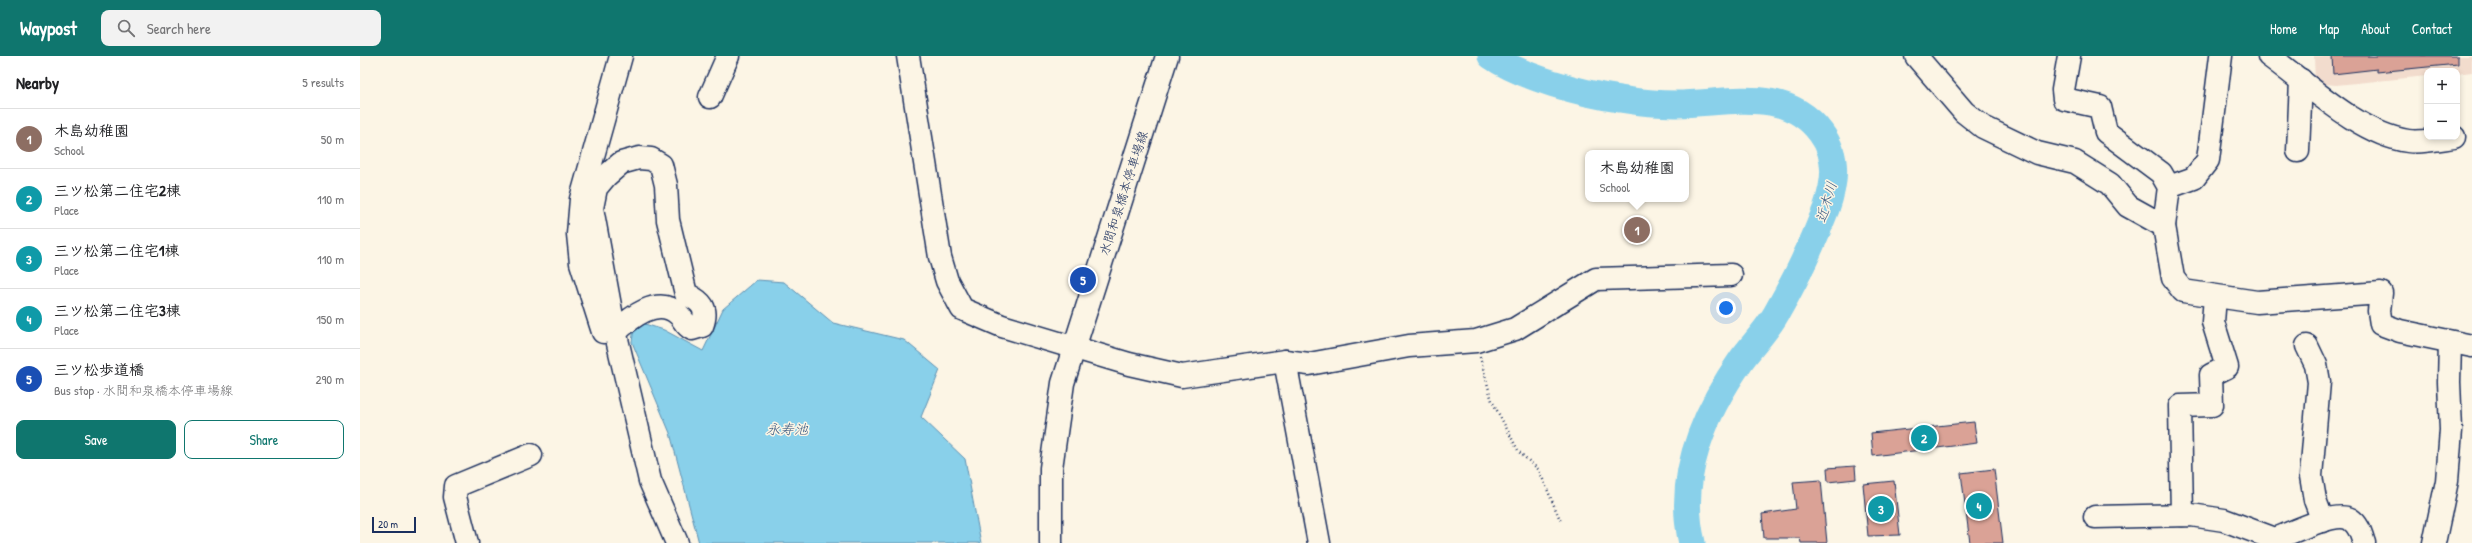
<!DOCTYPE html>
<meta charset="utf-8">
<style>
:root{--surface:#fff;--page:#f2f2f2;--text:#202124;--muted:#757577;--line:#e0e0e0;--accent:#0f766e}
body{margin:0;font-family:"Patrick Hand","Klee One",sans-serif;background:var(--page);color:var(--text)}
.controls{position:absolute;right:12px;top:12px;display:grid;overflow:hidden;border-radius:8px;box-shadow:0 2px 6px #0003}
.controls button{width:36px;height:36px;display:grid;place-items:center;padding:0;border:0;border-bottom:1px solid var(--line);background:var(--surface);color:var(--text);font:20px sans-serif}
.scale{position:absolute;left:12px;bottom:10px;width:44px;box-sizing:border-box;padding-left:4px;border:2px solid #1b2f5e;border-top:0;font-size:11px;line-height:14px;white-space:nowrap;color:#1b2f5e;-webkit-text-stroke:3px #fcf5e5;paint-order:stroke}
.you{position:absolute;left:1366px;top:252px;width:14px;height:14px;margin:-10px;border:3px solid #fff;border-radius:50%;background:#1a73e8;box-shadow:0 0 0 6px #1a73e833}
.badge{display:grid;place-items:center;width:26px;height:26px;border-radius:50%;background:var(--accent);color:#fff;font-size:13px;font-weight:700}
.pin{position:absolute;translate:-50% -50%;border:2px solid #fff;box-shadow:0 1px 4px #0006}
.popup{position:absolute;left:1225px;top:94px;width:104px;height:52px;box-sizing:border-box;display:grid;place-content:center;border-radius:8px;background:var(--surface);filter:drop-shadow(0 1px 3px #0005);font-size:13px;white-space:nowrap;color:var(--muted)}
.popup b{font-size:15px;color:var(--text)}
.popup::after{content:'';position:absolute;left:50%;top:100%;margin-left:-8px;border:8px solid transparent;border-top-color:var(--surface)}
.list{margin:0;padding:0;list-style:none}
h2{display:flex;justify-content:space-between;align-items:center;height:52px;margin:0;padding:0 16px;font-size:17px}
h2 small{font-size:13px;font-weight:400;color:var(--muted)}
.list li{display:grid;grid-template-columns:26px 1fr auto;gap:12px;align-items:center;box-sizing:border-box;height:60px;padding:0 16px;border-top:1px solid var(--line)}
.list b{display:block;font-size:15px;white-space:nowrap}
.list p{margin:0;font-size:13px;white-space:nowrap;color:var(--muted)}
.list em{font-size:13px;font-style:normal;color:var(--muted)}
.actions{display:flex;gap:8px;padding:12px 16px}
.actions a{flex:1;padding:9px 0;border:1px solid var(--accent);border-radius:8px;text-align:center;font-size:14px;color:var(--accent)}
.actions .main{background:var(--accent);color:#fff}
.icon{flex:none;width:22px;height:22px;fill:none;stroke:currentColor;stroke-width:2;stroke-linecap:round;stroke-linejoin:round}
.map{position:relative;flex:none;width:2112px;height:487px;overflow:hidden}
header{display:flex;align-items:center;gap:24px;box-sizing:border-box;height:56px;padding:0 20px;background:var(--accent);color:#fff}
header strong{font-size:19px}
nav{display:flex;gap:22px;margin-inline-start:auto;font-size:14px}
.search{width:280px;height:36px;background:var(--page);display:flex;align-items:center;gap:10px;box-sizing:border-box;padding:0 14px;border-radius:8px;color:var(--muted);font-size:15px}
main{display:flex}
aside{flex:1;background:var(--surface)}
.map>svg:first-child{display:block}
.built{fill:#f2dccd}
.water{fill:#89d0ea;stroke:#5d90b2}
.lines{fill:none;stroke-linecap:round;stroke-linejoin:round}
.river{stroke:#89d0ea;stroke-width:27}
.building{fill:#daa296;stroke:#1b2f5e}
.minor-casing{stroke:#1b2f5e;stroke-width:25}
.major-casing{stroke:#1b2f5e;stroke-width:25}
.path{stroke:#1b2f5e;stroke-width:2.5;stroke-dasharray:1 3;stroke-linecap:butt}
.minor{stroke:#fcf5e5;stroke-width:22}
.major{stroke:#fcf5e5;stroke-width:22}
.labels{text-anchor:middle;stroke-width:3;stroke-linejoin:round;paint-order:stroke}
.street-label{font-size:13px;fill:#1b2f5e;stroke:#fcf5e5}
.water-label{font-size:14px;font-style:italic;fill:#365781;stroke:#fcf5e5}
</style>
<header>
<strong>Waypost</strong>
<div class="search"><svg class="icon" aria-label="search" viewBox="0 0 24 24"><circle cx="10" cy="10" r="6"/><path d="M15 15l6 6"/></svg>Search here</div>
<nav><a>Home</a><a>Map</a><a>About</a><a>Contact</a></nav>
</header>
<main>
<aside>
<h2>Nearby<small>5 results</small></h2>
<ul class="list">
<li><span class="badge" style="background:#8d6e63">1</span><div><b>木島幼稚園</b><p>School</p></div><em>50 m</em></li>
<li><span class="badge" style="background:#0f9aa8">2</span><div><b>三ツ松第二住宅2棟</b><p>Place</p></div><em>110 m</em></li>
<li><span class="badge" style="background:#0f9aa8">3</span><div><b>三ツ松第二住宅1棟</b><p>Place</p></div><em>110 m</em></li>
<li><span class="badge" style="background:#0f9aa8">4</span><div><b>三ツ松第二住宅3棟</b><p>Place</p></div><em>150 m</em></li>
<li><span class="badge" style="background:#1a4fb4">5</span><div><b>三ツ松歩道橋</b><p>Bus stop · 水間和泉橋本停車場線</p></div><em>290 m</em></li>
</ul>
<div class="actions"><a class="main">Save</a><a>Share</a></div>
</aside>
<div class="map">
<svg width="2112" height="487" viewBox="0 0 2112 487">
<rect width="100%" height="100%" fill="#fcf5e5"/>
<filter id="ink" filterUnits="userSpaceOnUse"><feTurbulence type="fractalNoise" baseFrequency=".025" numOctaves="2"/><feDisplacementMap in="SourceGraphic" scale="8" xChannelSelector="R" yChannelSelector="G"/><feConvolveMatrix kernelMatrix="1 2 1 2 8 2 1 2 1" color-interpolation-filters="sRGB"/></filter>
<g filter="url(#ink)">
<!-- built -->
<polygon class="built" points="1954,0 2112,0 2112,16 2097,18 2097,15 2067,15 2067,20 1976,29 1955,27"/>
<!-- water -->
<polygon class="water" points="397,224 424,226 473,267 544,284 580,314 561,361 605,403 621,487 339,487 310,377 272,286 275,265 304,274 343,295 363,253"/>
<g class="lines">
<!-- river -->
<path class="river" d="M 1131,0 C 1161,21 1223,38 1260,43 C 1278,46 1297,48 1316,48 C 1367,48 1426,29 1461,77 C 1479,101 1475,127 1466,153 C 1453,187 1434,227 1416,258 C 1407,274 1393,288 1382,303 C 1344,357 1316,420 1332,487"/>
</g>
<!-- building -->
<g class="building">
<polygon points="1972,0 2098,0 2098,8 2017,16 2017,13 1973,18"/>
<polygon points="1614,366 1617,387 1513,400 1511,377"/>
<polygon points="1495,410 1496,423 1468,426 1467,412"/>
<polygon points="1634,413 1643,487 1610,487 1601,417"/>
<polygon points="1461,424 1467,487 1441,487 1440,482 1404,482 1402,458 1436,453 1433,426"/>
<polygon points="1534,425 1540,479 1508,480 1503,428"/>
</g>
<g class="lines">
<!-- minor casing -->
<g class="minor-casing">
<g id="minor">
<polyline points="548,0 580,201 587,225 602,253 642,270 769,308 822,320 925,305 949,308 1049,290 1116,285 1155,273 1236,223 1371,219"/>
<polyline points="1556,0 1604,56 1623,71 1677,97 1715,106 1750,128 1768,150 1804,170"/>
<polyline points="1709,0 1703,34 1704,43 1740,51 1746,76 1801,117 1809,131 1804,170 1813,222 1823,235 1897,246 2021,237 2019,255 2021,268 2040,275 2112,290"/>
<path d="M 1909,0 C 1949,29 1999,78 2048,85 C 2063,87 2080,83 2094,81"/>
<polyline points="350,41 368,0"/>
<polyline points="1938,95 1941,24"/>
<polyline points="1809,131 1834,122 1848,104 1861,0"/>
<polyline points="243,276 221,207 218,178 221,143 261,0"/>
<path d="M 256,276 C 270,262 298,239 318,258 C 324,263 324,269 332,273 L 342,270 C 349,252 341,245 326,238 L 308,164 L 306,129 L 301,109 L 291,103 L 279,102 L 261,107 L 246,120 L 236,132 L 232,152 L 253,266 L 290,425 L 317,487"/>
<polyline points="1947,290 1956,309 1959,326 1951,420 1955,444 1963,465"/>
<polyline points="925,305 959,487"/>
<polyline points="1822,459 1820,350 1852,349 1851,319 1867,311 1853,266 1855,241"/>
<path d="M 1735,461 L 1831,459 L 1864,464 L 1915,483 C 1931,477 1975,455 1990,463 C 1999,469 2001,478 2004,487"/>
<polyline points="107,487 95,441 96,430 171,399"/>
<polyline points="2074,487 2087,425 2091,374 2089,326 2090,286"/>
</g>
</g>
<!-- major casing -->
<g class="major-casing">
<polyline id="major" points="691,487 691,412 703,327 807,0"/>
</g>
<!-- path -->
<polyline class="path" points="1120,301 1132,345 1159,396 1179,414 1201,466"/>
<!-- minor -->
<use href="#minor" class="minor"/>
<!-- major -->
<use href="#major" class="major"/>
</g>
</g>
<g class="labels">
<!-- street labels -->
<g class="street-label">
<text transform="translate(763 137) rotate(-72)" y="5">水間和泉橋本停車場線</text>
</g>
<!-- water labels -->
<g class="water-label">
<text transform="translate(1466 146) rotate(-73)" y="5">近木川</text>
<text x="427" y="378">永寿池</text>
</g>
</g>
</svg>
<div class="controls">
<button>+</button>
<button>−</button>
</div>
<div class="scale">20 m</div>
<div class="you"></div>
<div class="pin badge" style="left:1277px;top:174px;background:#8d6e63">1</div>
<div class="popup"><b>木島幼稚園</b>School</div>
<div class="pin badge" style="left:1564px;top:382px;background:#0f9aa8">2</div>
<div class="pin badge" style="left:1521px;top:453px;background:#0f9aa8">3</div>
<div class="pin badge" style="left:1619px;top:450px;background:#0f9aa8">4</div>
<div class="pin badge" style="left:723px;top:224px;background:#1a4fb4">5</div>
</div>
</main>
